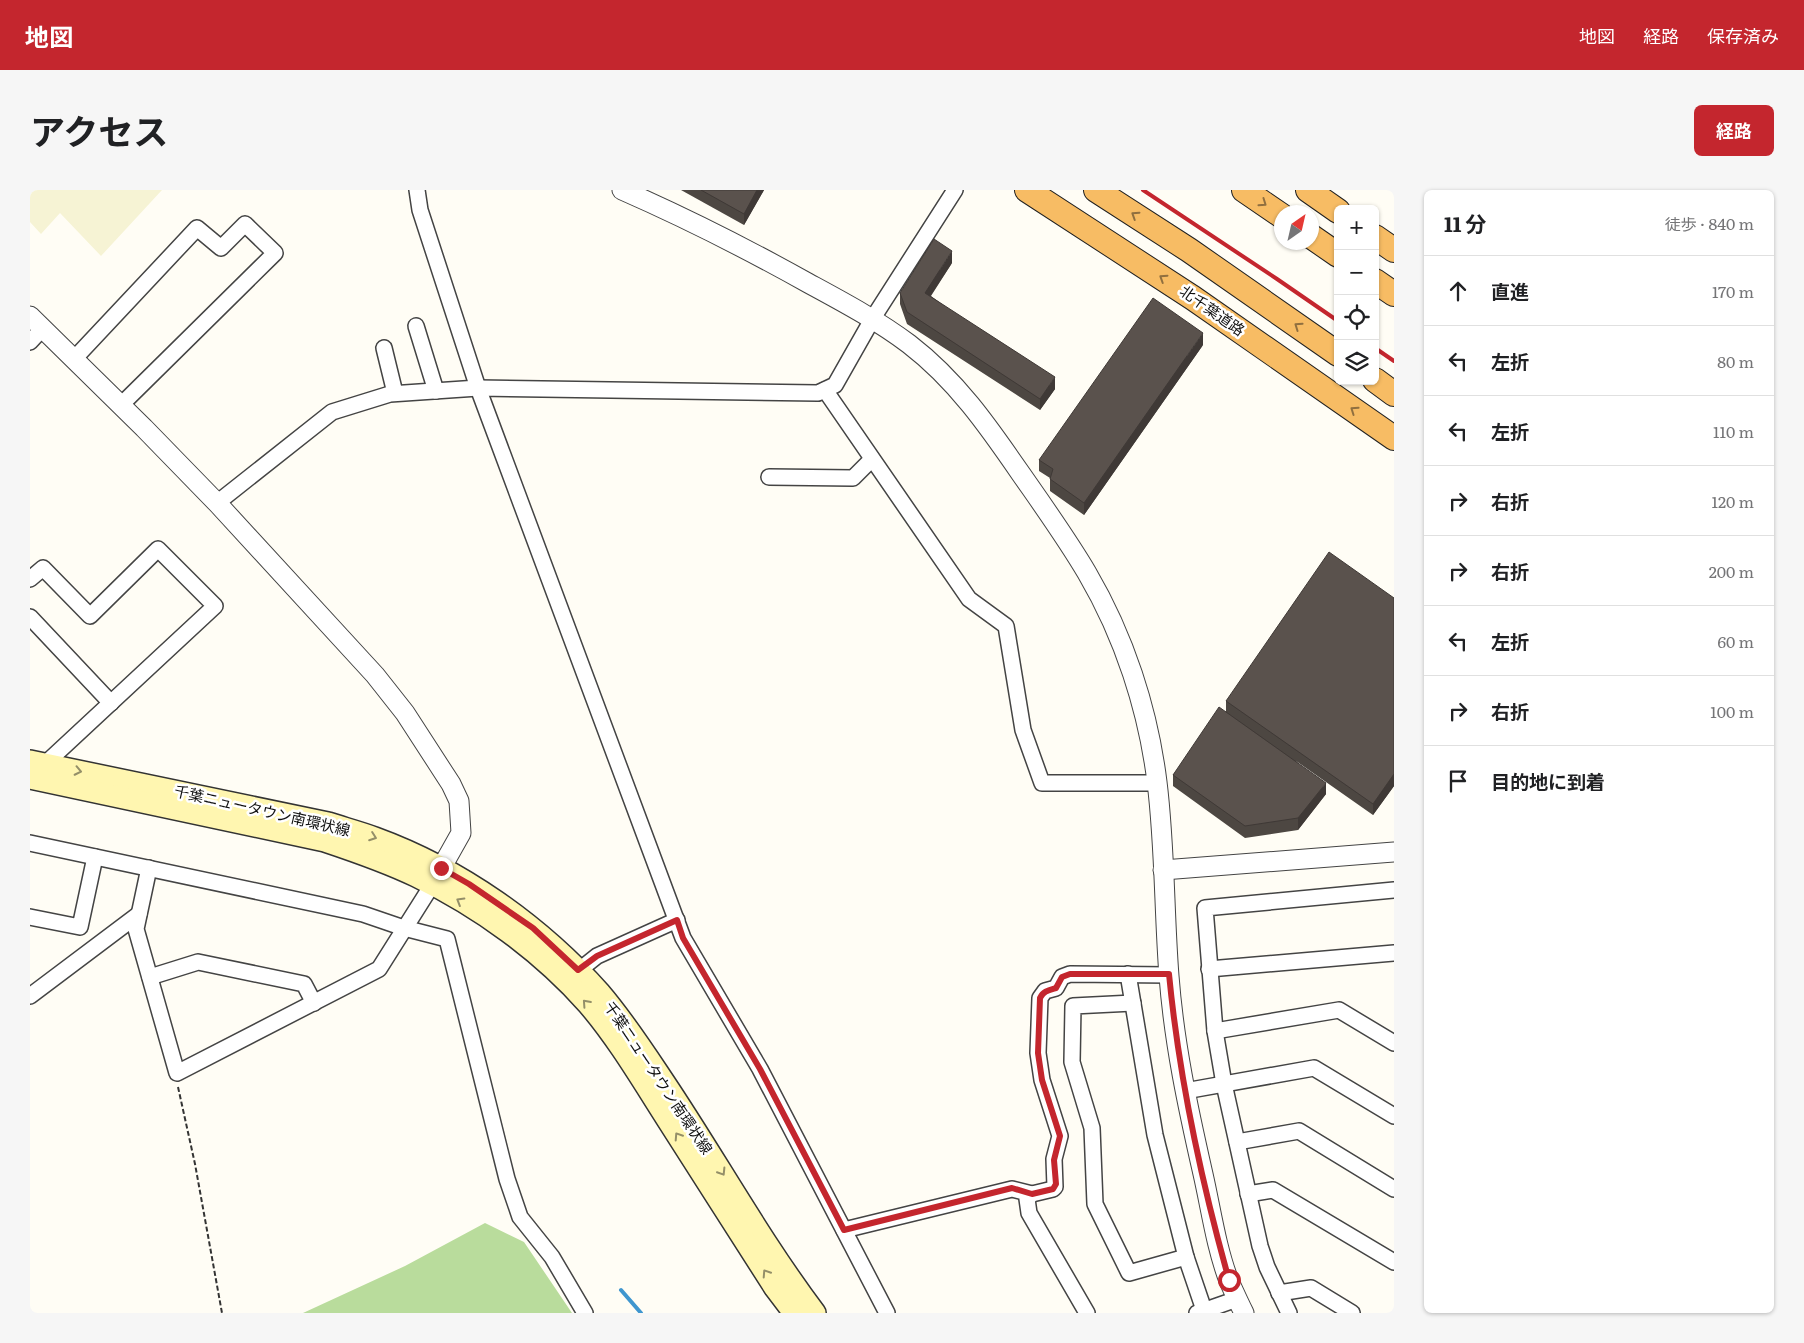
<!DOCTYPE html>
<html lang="ja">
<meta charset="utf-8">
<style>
:root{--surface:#fff;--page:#f6f6f6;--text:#202124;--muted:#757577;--line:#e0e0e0;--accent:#c4262e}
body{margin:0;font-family:Literata,"Noto Sans JP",serif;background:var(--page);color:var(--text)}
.controls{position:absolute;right:15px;top:15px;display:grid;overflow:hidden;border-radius:8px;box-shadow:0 1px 4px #0004}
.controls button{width:45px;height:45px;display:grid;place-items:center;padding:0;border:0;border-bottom:1px solid var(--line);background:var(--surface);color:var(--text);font:25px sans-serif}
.compass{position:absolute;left:1244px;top:15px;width:45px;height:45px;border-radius:50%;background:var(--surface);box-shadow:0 1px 4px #0004;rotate:34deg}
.stop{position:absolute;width:15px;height:15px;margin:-11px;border:4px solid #c4262e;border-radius:50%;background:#fff}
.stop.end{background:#c4262e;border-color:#fff;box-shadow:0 1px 5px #0008}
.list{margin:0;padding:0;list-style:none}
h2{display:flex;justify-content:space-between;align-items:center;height:65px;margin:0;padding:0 20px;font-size:21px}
h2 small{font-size:16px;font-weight:400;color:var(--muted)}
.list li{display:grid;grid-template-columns:32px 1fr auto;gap:15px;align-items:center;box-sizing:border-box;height:70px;padding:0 20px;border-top:1px solid var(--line)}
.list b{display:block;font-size:19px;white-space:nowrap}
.list em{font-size:16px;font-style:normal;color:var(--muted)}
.icon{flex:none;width:28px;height:28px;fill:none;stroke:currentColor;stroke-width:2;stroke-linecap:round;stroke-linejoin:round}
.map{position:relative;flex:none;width:1364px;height:1123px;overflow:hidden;border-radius:8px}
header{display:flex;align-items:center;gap:30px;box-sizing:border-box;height:70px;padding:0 25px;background:var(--accent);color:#fff}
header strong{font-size:24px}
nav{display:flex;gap:28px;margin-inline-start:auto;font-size:18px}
.intro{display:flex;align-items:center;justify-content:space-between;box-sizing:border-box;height:120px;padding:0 30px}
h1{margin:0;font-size:35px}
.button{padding:12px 22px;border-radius:8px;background:var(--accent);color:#fff;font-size:18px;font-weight:700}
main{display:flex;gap:30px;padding:0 30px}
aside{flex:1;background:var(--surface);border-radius:8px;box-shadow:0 1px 4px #0004}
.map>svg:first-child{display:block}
.farmland{fill:#f6f3d4}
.forest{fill:#b9dc9c}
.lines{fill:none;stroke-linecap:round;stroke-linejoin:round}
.stream{stroke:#3f96cf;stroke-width:4}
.minor-casing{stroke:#444;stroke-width:18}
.tertiary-casing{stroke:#444;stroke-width:21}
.secondary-casing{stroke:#333;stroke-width:24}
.trunk-casing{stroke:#222;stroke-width:26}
.path{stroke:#333;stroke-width:2;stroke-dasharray:5 2.5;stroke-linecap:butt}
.minor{stroke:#fff;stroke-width:15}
.tertiary{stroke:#fff;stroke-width:19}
.secondary{stroke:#fff6b0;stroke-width:21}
.trunk{stroke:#f7bc64;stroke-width:24}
.rail{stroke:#c4262e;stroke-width:4}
.wall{fill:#4d4742}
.shaded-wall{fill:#3f3936}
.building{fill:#5a524d;stroke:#3f3936}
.oneway{stroke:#906f3f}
.oneway2{stroke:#948f68}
.route{stroke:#c4262e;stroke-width:6}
.labels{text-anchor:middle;stroke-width:5;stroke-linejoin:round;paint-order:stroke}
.street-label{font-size:15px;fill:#111;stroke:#fff}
</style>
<header>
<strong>地図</strong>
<nav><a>地図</a><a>経路</a><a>保存済み</a></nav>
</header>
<div class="intro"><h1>アクセス</h1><a class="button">経路</a></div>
<main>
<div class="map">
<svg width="1364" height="1123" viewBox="0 0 1364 1123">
<rect width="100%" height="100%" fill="#fffdf5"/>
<!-- farmland -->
<polygon class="farmland" points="0,0 132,0 71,66 30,23 11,44 0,32"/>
<!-- forest -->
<polygon class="forest" points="455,1033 494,1052 542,1123 273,1123 375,1076"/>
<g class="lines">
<!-- stream -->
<polyline class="stream" points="591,1100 611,1123"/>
<!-- minor casing -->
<g class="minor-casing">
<g id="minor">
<polyline points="387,0 390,20 448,198 653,748 730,879 857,1123"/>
<polyline points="386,136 406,201"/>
<polyline points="0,152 13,138"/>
<polyline points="354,158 365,203"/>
<polyline points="44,169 167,38 191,58 215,34 245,63 91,215"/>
<polyline points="795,200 939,409 976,436 993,540 1012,593 1127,593"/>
<polyline points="739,287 823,288 842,269"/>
<polyline points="187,313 302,222 360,204 448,198 788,203 805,195 843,128 925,0"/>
<polyline points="0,389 13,378 60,426 128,359 185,416 15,574"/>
<polyline points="0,427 81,513"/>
<polyline points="0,653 333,724 374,738 417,749 477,989 490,1027 522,1067 555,1123"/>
<polyline points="119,678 106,739 147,883 349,779 402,695"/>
<polyline points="0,727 50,737 65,667"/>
<polyline points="1179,779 1364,763"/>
<polyline points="1098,784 1125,945 1156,1067 1175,1123"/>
<polyline points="542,786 567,766 647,730"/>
<polyline points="120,787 168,772 274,794 284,813"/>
<polyline points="0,806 109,724"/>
<polyline points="1103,813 1043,816 1042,872 1062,938 1065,1014 1099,1083 1156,1067"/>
<polyline points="1185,841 1309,820 1364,853"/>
<polyline points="1155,901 1284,878 1364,926"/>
<polyline points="1207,952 1269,941 1364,999"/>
<polyline points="1218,1004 1243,1000 1364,1072"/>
<polyline points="814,1040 982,999 1002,1004"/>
<polyline points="1249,1103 1281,1098 1322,1123"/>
<polyline points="1057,1123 999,1023 997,1009 1002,1004 1023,999 1025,997 1024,969 1030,946 1012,890 1008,863 1010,808 1015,801 1026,798 1032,787 1040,784 1139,785"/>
<polyline points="1167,1123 1207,1109"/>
<polyline points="1259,1123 1237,1077 1230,1056 1194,894 1185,841 1175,718 1364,700"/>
</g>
</g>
<!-- tertiary casing -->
<g class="tertiary-casing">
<g id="tertiary">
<path d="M 592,0 C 656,28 717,59 778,93 C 813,112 847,130 879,154 C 926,190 958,236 991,284 C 1014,317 1037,349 1057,383 C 1094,446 1118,519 1127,592 C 1135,656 1134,721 1139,786 C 1144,853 1158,918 1173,984 C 1181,1019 1186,1057 1199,1091 C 1204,1102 1209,1113 1214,1123"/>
<polyline points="0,126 114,238 187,313 345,485 375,523 421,594 429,611 431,643 404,691"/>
<polyline points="1133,680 1364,662"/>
</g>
</g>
<!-- secondary casing -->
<g class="secondary-casing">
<g id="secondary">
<path d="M 0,571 L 298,633 C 313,638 329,642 345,648 C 430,679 509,735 570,803 C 594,831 614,862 634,892 C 685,968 730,1050 785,1123"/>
<path d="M 0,588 L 295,651 C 325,661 357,672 386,686 C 450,717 511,761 558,814 C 588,849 612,890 637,929 C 673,985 709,1042 745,1098 L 764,1123"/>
</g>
</g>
<!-- trunk casing -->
<g class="trunk-casing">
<g id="trunk">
<polyline points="997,0 1163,108 1364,248"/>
<polyline points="1066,0 1159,60 1308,164"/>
<polyline points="1214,0 1252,26"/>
<polyline points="1278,0 1308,21"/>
<polyline points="1282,47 1308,65"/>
<polyline points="1345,47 1364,60"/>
<polyline points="1345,91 1364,104"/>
<polyline points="1345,190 1364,204"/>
</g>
</g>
<!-- path -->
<polyline class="path" points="148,897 165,974 192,1123"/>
<!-- minor -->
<use href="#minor" class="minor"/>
<!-- tertiary -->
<use href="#tertiary" class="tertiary"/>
<!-- secondary -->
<use href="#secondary" class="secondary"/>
<!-- trunk -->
<use href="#trunk" class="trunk"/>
<!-- rail -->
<g class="rail">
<polyline points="1113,0 1247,89 1308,131"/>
<polyline points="1345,158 1364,171"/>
</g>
</g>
<!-- wall -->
<g class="wall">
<polygon points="651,0 734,0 714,35"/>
<polygon points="922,73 901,106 1025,199 1010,220 877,134 870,114 870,103"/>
<polygon points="1173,155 1054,325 1020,301 1020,288 1009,281 1009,270"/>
<polygon points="1364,408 1364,596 1343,625 1266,571 1296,604 1268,640 1215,648 1143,596 1143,585 1196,521 1196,511"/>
</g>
<!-- shaded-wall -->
<g class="shaded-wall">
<polygon points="727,0 734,0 714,35 714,24"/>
<polygon points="922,61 922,73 895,114 895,103"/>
<polygon points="1173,143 1173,155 1054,325 1054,313"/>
<polygon points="1025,187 1025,199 1010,220 1010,209"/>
<polygon points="1364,584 1364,596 1343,625 1343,614"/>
<polygon points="1296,593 1296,604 1268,640 1268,628"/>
</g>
<!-- building -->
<g class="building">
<polygon points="671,0 727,0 714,24"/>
<polygon points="904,49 922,61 895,103 1025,187 1010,209 877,122 870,103"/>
<polygon points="1123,108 1173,143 1054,313 1020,289 1023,279 1009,270"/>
<polygon points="1299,362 1364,408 1364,584 1343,614 1196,511"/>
<polygon points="1189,517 1296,593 1268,628 1215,636 1143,585"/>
</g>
<!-- one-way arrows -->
<defs><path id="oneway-chevron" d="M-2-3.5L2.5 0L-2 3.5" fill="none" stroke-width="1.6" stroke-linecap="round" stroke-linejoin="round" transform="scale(1.25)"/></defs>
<g class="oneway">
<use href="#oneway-chevron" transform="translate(1233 13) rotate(35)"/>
<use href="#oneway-chevron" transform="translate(1105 25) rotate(-147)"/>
<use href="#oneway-chevron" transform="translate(1133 88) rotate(-147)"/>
<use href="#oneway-chevron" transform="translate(1268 136) rotate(-145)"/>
<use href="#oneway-chevron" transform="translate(1324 220) rotate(-145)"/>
</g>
<g class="oneway2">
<use href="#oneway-chevron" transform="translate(48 581) rotate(12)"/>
<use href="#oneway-chevron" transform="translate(343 647) rotate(20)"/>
<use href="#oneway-chevron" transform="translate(430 711) rotate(-149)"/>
<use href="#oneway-chevron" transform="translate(556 813) rotate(-132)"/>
<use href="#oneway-chevron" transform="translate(648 946) rotate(-123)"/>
<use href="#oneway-chevron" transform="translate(692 982) rotate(58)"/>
<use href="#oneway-chevron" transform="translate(736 1083) rotate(-123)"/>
</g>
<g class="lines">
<!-- route -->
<path class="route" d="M 411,678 L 439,694 L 503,738 L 548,780 L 567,766 L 647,730 L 653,748 L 730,879 L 814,1040 L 982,998 L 1002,1004 L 1023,999 L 1026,994 L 1024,970 L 1030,946 L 1012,890 L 1008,863 L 1010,808 C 1013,801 1019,800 1026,798 L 1032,787 L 1040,784 L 1139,784 C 1149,888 1171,990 1199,1090"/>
</g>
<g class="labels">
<!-- street labels -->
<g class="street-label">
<text transform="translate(1182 121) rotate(35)" y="5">北千葉道路</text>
<text transform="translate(232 621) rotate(13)" y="5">千葉ニュータウン南環状線</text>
<text transform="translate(628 888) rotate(56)" y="5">千葉ニュータウン南環状線</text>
</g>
</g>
</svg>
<div class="controls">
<button>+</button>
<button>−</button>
<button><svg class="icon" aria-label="locate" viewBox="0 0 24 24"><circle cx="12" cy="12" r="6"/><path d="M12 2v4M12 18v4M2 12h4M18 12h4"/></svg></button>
<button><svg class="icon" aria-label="layers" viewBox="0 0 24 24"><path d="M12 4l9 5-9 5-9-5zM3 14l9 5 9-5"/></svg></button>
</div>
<svg class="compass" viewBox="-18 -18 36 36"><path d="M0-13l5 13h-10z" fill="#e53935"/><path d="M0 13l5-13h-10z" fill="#757577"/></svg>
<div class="stop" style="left:1199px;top:1090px"></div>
<div class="stop end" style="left:411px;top:678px"></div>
</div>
<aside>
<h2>11 分<small>徒歩 · 840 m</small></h2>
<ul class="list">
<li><svg class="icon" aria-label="ahead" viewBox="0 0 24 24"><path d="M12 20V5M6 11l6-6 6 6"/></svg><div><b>直進</b></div><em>170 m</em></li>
<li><svg class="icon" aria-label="left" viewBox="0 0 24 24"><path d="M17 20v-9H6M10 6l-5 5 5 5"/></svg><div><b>左折</b></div><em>80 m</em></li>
<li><svg class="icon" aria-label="left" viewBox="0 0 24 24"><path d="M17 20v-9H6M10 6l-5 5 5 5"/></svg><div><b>左折</b></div><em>110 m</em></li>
<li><svg class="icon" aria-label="right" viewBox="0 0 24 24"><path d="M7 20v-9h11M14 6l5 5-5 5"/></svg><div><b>右折</b></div><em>120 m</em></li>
<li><svg class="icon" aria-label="right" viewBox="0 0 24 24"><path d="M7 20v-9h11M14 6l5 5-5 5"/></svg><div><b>右折</b></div><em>200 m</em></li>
<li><svg class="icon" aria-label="left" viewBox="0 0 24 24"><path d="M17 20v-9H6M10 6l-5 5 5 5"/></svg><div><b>左折</b></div><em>60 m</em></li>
<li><svg class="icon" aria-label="right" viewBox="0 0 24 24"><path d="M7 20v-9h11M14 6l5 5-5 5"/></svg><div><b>右折</b></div><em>100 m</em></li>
<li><svg class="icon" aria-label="arrive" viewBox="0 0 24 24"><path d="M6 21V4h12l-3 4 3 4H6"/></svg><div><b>目的地に到着</b></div></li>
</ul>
</aside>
</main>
